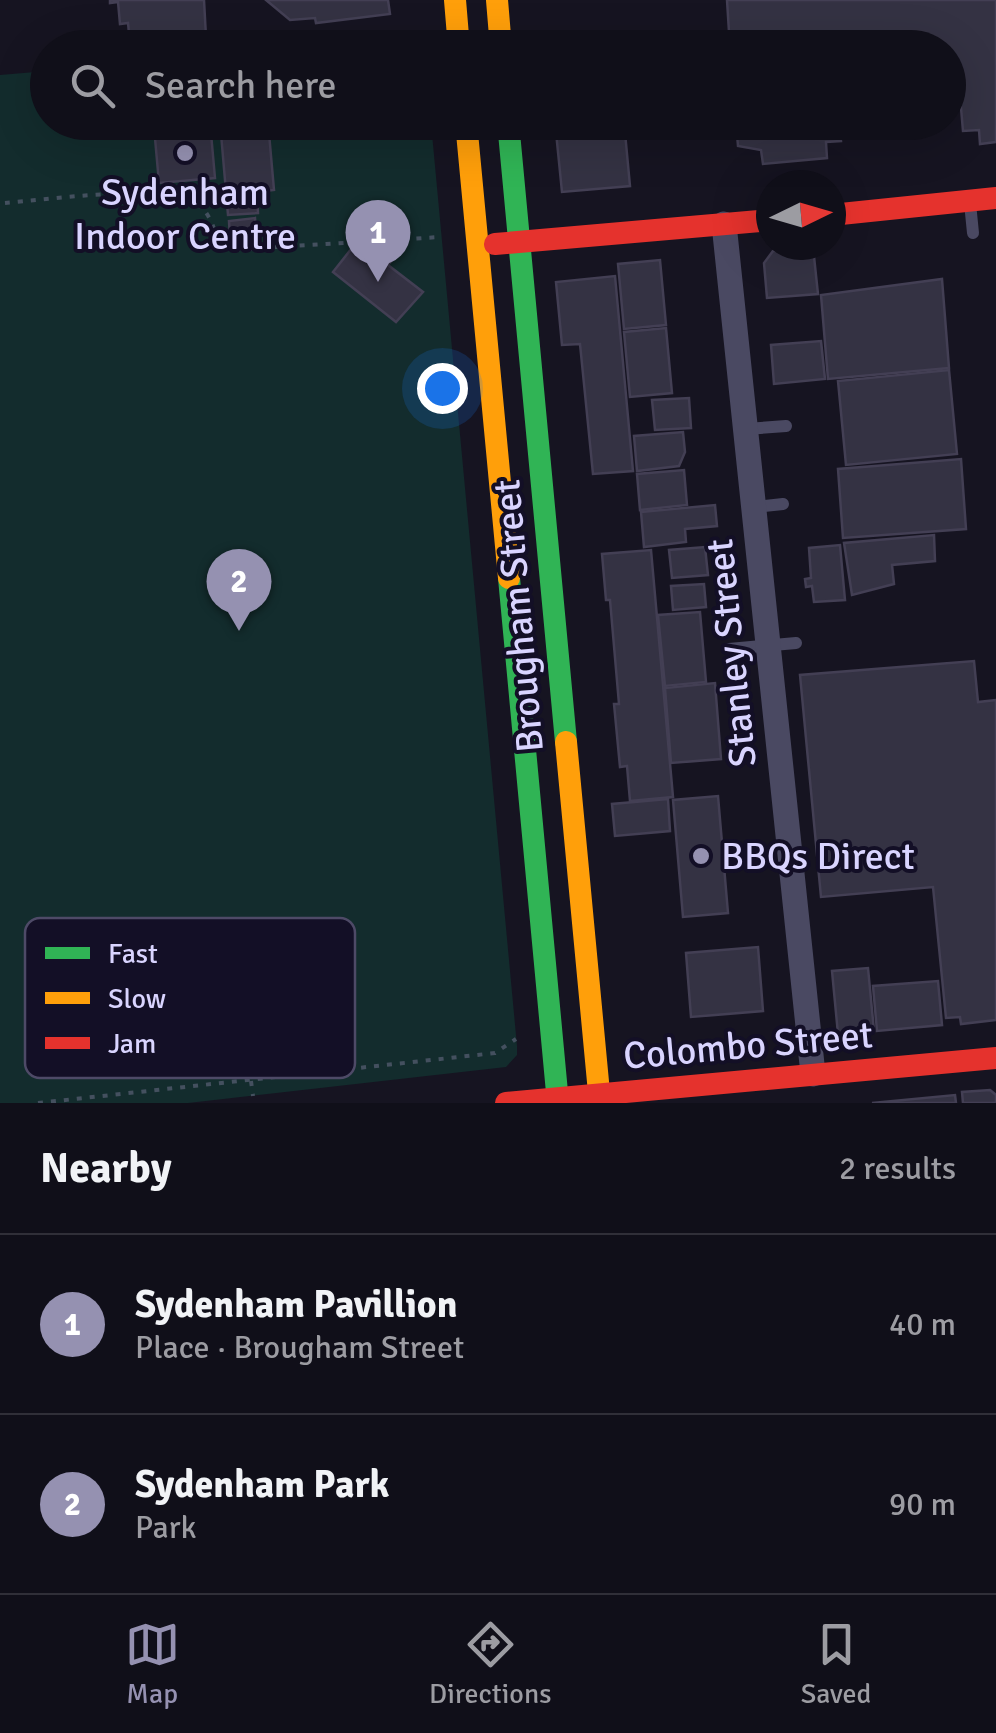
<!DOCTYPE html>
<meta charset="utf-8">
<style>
:root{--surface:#100f19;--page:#1e1d26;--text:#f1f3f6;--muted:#9c9ca2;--line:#302f38;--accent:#9591b1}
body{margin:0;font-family:Signika,sans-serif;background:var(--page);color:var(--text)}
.compass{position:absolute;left:756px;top:170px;width:90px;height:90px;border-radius:50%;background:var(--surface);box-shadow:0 10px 40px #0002;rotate:85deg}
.you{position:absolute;left:442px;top:388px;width:35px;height:35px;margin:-25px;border:8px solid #fff;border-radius:50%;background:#1a73e8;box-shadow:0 0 0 15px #1a73e833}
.badge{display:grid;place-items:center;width:65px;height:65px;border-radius:50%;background:var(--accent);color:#fff;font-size:32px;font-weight:700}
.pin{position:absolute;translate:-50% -82px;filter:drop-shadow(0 2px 5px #0008)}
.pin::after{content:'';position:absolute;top:52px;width:35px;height:30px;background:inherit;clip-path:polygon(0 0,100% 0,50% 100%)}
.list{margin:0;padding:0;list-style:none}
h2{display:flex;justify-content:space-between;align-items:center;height:130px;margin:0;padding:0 40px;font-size:42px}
h2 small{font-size:32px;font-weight:400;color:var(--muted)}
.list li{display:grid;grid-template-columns:65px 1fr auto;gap:30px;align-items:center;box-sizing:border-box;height:180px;padding:0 40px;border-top:2px solid var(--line)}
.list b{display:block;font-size:38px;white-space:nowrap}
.list p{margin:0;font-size:32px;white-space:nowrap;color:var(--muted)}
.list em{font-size:32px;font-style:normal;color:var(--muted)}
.icon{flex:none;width:55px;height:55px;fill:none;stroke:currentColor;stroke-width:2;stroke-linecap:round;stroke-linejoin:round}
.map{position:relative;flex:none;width:996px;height:1103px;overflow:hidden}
.search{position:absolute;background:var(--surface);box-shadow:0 10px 40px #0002;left:30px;right:30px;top:30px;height:110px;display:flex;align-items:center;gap:25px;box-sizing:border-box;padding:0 35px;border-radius:55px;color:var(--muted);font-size:38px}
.sheet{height:490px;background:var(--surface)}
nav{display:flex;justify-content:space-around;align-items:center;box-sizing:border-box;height:140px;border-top:2px solid var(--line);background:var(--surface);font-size:28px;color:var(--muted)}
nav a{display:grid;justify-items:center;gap:5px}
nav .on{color:var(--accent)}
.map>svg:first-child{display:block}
.green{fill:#132c2d}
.building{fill:#343243;stroke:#433f54;stroke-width:2.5}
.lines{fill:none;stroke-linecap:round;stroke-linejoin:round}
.path{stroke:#44505f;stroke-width:4;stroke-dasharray:5 8;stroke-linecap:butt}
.lane{stroke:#4a4962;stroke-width:12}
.street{stroke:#4a4962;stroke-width:25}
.fast{stroke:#30b455;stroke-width:22}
.slow{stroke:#ff9f0a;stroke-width:22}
.jam{stroke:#e5322d;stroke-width:22}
.poi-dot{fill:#9591b1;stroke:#130f26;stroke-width:4}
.labels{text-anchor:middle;stroke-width:8;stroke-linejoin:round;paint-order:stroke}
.poi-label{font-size:38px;fill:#d9d4ff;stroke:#130f26}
.street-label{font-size:38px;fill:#d9d4ff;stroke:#130f26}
.key{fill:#130f26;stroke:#4e4a67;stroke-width:2.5}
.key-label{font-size:28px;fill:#d9d4ff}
</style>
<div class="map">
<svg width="996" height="1103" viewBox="0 0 996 1103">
<rect width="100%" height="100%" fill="#161421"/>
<!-- green -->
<g class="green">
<polygon points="423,36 424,47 304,47"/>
<polygon points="47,71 48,122 431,123 517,1046 517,1055 506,1067 188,1103 0,1103 0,75"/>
</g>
<!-- building -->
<g class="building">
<polygon points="110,0 204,0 206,37 130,44 128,23 120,24 118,2 110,3"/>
<polygon points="266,0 388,0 390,14 316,23 315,18 290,20"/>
<polygon points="727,0 996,0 996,142 980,144 979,130 963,131 957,61 948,62 948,48 730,48"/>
<polygon points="142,122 210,122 215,178 159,183 154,127 143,128"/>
<polygon points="220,122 268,122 274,190 257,192 258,213 228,215"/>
<polygon points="555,122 624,122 630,186 562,192"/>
<polygon points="736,122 839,122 841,141 826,142 827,158 763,164 761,150 738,146"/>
<polygon points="255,218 256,231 246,232 247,239 230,240 229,221"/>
<polygon points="381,245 396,256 388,265 423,292 396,322 333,272 352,248"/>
<polygon points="813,247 818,294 767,298 764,263 773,251"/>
<polygon points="660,260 666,325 624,329 618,264"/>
<polygon points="615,276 633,471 593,474 580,344 562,345 556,282"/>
<polygon points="942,279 949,368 828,379 821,295"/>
<polygon points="666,328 672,393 630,397 624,332"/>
<polygon points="821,341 825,379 774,384 771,345"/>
<polygon points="949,370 957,454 846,465 838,381"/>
<polygon points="689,398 691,428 655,430 652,400"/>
<polygon points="683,432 685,452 679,466 637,471 634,436"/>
<polygon points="961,459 966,529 843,538 838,469"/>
<polygon points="684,470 687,505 640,510 637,474"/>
<polygon points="715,505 717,526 685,529 686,542 644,547 641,512"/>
<polygon points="934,535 935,561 892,565 894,584 852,595 844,543"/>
<polygon points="840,545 845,600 814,602 812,586 806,587 805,579 811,578 809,548"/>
<polygon points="705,547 708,575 672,578 669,550"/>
<polygon points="651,550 673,797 630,801 627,766 620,767 614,704 619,704 610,600 606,600 602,554"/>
<polygon points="704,584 706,607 673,610 671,586"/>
<polygon points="700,612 706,682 665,686 658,615"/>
<polygon points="974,661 978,702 996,700 996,1020 961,1024 960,1017 946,1018 933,887 821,897 800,675"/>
<polygon points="715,683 721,759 671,763 665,688"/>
<polygon points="718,796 728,913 683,917 673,800"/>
<polygon points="668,799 670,831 615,836 612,804"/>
<polygon points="758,947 763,1011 691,1017 686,953"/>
<polygon points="868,968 874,1031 838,1034 832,971"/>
<polygon points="938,981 942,1025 877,1031 873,986"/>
<polygon points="990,1090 996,1095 996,1103 963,1103 962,1092"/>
<polygon points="955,1095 956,1103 872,1103"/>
</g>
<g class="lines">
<!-- path -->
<g class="path">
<path d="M 5,203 C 41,200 165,184 192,200 C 209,209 215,229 219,246 L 227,250 L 440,237"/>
<polyline points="251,1081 253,1096"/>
<polyline points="38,1103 495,1053 516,1039"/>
</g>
<!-- lane -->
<g class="lane">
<polyline points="970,203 973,233"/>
<polyline points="746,429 786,426"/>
<polyline points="754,507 783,504"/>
<polyline points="729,649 796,643"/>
</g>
<!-- street -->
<polyline class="street" points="724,224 813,1074"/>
<!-- fast -->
<g class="fast">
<polyline points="508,122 566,742"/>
<polyline points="509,578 558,1103"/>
</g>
<!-- slow -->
<g class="slow">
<polyline points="455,0 459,48"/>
<polyline points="497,0 501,48"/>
<polyline points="466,122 509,578"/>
<polyline points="566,742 600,1103"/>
</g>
<!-- jam -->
<g class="jam">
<polyline points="831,215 996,198"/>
<polyline points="495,244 771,220"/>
<polyline points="506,1103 996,1058"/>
</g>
</g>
<!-- markers -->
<g class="poi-dot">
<circle cx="185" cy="153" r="10"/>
<circle cx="701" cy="856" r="10"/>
</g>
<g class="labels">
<!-- poi labels -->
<g class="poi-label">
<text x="185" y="205">Sydenham<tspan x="185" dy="44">Indoor Centre</tspan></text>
<text x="721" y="869" text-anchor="start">BBQs Direct</text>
</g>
<!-- street labels -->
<g class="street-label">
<text transform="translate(518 616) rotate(-95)" y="13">Brougham Street</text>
<text transform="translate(731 653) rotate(-96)" y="13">Stanley Street</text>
<text transform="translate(748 1045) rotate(-5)" y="13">Colombo Street</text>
</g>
</g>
<!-- legend -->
<rect x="25" y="918" width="330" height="160" rx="15" class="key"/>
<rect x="45" y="947" width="45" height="12" fill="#30b455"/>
<rect x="45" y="992" width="45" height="12" fill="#ff9f0a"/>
<rect x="45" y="1037" width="45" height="12" fill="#e5322d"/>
<g class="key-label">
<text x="108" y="963">Fast</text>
<text x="108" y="1008">Slow</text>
<text x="108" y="1053">Jam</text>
</g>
</svg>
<svg class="compass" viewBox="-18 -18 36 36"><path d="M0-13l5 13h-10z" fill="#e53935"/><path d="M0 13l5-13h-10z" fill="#9c9ca2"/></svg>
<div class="you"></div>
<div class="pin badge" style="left:378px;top:282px">1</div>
<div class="pin badge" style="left:239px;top:631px">2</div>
<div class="search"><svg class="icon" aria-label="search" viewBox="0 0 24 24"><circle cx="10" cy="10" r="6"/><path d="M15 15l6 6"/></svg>Search here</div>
</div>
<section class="sheet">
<h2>Nearby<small>2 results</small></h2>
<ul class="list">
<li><span class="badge">1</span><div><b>Sydenham Pavillion</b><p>Place · Brougham Street</p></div><em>40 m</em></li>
<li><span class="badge">2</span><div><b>Sydenham Park</b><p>Park</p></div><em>90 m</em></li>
</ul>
</section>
<nav>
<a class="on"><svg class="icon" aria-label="map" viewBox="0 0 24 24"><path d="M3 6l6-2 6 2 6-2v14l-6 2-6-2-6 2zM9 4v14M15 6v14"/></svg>Map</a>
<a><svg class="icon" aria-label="directions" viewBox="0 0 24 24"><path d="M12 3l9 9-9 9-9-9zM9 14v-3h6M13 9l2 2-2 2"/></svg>Directions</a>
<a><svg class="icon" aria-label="saved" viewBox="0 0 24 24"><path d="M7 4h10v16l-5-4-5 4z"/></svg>Saved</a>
</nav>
